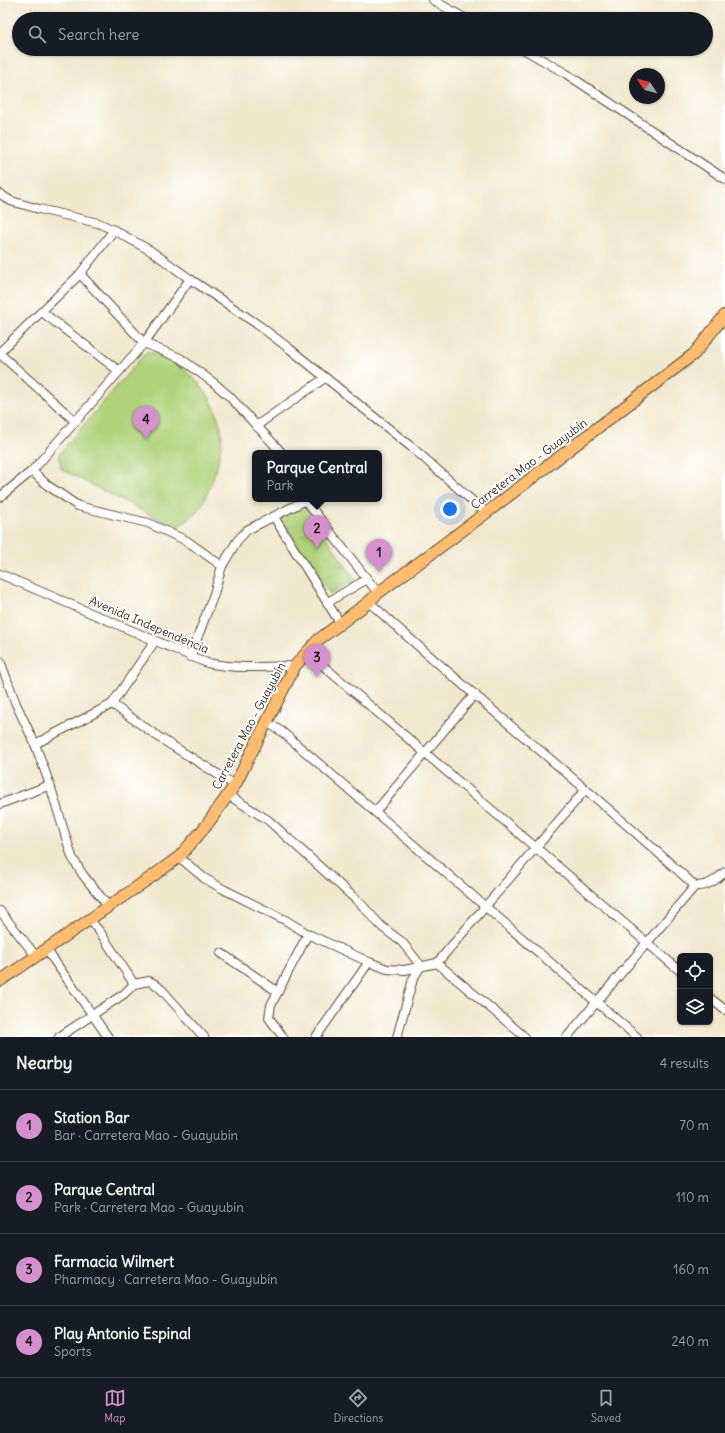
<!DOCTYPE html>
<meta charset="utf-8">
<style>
:root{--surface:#171b24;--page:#20242c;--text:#f1f3f6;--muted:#9ea1a6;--line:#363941;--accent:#d690ce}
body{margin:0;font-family:Delius,sans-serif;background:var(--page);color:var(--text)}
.controls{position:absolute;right:12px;bottom:12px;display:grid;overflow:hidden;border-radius:6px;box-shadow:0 1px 3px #0004}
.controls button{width:36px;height:36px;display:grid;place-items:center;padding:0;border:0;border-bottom:1px solid var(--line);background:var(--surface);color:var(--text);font:20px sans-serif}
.compass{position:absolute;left:629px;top:68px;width:36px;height:36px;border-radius:50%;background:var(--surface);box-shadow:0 1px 3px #0004;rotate:305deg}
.you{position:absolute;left:450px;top:509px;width:14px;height:14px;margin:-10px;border:3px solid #fff;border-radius:50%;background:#1a73e8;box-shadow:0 0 0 6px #1a73e833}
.badge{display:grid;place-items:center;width:26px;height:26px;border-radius:50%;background:var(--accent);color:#111;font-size:13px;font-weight:700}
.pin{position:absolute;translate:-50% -33px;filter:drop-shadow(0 1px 2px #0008)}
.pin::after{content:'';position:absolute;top:21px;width:14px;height:12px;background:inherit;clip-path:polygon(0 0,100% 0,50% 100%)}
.popup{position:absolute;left:252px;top:450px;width:130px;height:52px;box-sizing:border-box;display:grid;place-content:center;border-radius:6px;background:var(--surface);filter:drop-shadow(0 1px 3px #0005);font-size:13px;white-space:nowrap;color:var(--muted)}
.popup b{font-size:15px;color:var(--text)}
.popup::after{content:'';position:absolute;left:50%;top:100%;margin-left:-8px;border:8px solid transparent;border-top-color:var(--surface)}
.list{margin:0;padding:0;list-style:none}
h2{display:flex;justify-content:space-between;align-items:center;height:52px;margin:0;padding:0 16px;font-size:17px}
h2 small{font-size:13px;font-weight:400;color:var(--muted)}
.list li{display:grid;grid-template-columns:26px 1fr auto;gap:12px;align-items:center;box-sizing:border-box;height:72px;padding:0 16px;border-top:1px solid var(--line)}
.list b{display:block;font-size:15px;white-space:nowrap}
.list p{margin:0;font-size:13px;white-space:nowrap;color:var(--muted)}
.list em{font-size:13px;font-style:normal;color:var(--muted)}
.icon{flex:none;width:22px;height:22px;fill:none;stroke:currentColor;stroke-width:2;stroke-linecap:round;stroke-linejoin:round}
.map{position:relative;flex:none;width:725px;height:1037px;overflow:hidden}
.search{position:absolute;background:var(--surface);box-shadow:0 1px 3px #0004;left:12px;right:12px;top:12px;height:44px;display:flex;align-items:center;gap:10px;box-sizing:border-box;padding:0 14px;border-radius:22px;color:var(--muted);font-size:15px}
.sheet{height:340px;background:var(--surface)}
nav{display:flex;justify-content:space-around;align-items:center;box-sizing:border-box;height:56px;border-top:1px solid var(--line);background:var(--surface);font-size:11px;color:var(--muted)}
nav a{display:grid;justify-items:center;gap:2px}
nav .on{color:var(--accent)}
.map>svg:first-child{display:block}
.park{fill:url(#park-tufts);stroke:#767e4c}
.pitch{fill:#b0d27a;stroke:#767e4c}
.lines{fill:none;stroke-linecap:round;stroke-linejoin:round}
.minor-casing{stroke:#564638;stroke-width:10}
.major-casing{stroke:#564638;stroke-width:13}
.minor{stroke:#fff;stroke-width:8}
.major{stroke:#fcbd6f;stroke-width:11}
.labels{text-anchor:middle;stroke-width:4;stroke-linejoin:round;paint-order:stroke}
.street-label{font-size:12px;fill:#3b2a1e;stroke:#fff}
</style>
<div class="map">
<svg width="725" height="1037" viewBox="0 0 725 1037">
<defs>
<pattern id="park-tufts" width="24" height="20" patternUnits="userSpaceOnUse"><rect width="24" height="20" fill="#b0d27a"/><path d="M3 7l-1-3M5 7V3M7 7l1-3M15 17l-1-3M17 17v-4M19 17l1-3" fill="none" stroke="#98b469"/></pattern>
</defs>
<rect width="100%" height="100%" fill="#fff"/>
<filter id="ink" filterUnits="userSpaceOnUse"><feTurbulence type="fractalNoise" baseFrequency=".025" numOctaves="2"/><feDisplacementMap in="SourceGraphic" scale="8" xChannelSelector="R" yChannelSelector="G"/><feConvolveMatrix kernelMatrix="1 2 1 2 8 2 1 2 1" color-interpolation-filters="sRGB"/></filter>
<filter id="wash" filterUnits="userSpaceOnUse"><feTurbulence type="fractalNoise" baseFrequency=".012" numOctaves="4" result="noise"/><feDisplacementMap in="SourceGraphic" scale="16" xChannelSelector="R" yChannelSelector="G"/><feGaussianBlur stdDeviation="0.9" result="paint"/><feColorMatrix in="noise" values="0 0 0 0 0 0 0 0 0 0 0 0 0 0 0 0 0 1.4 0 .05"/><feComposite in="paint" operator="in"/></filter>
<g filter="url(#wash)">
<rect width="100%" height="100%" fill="#f0e8cd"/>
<!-- park -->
<polygon class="park" points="304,505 355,579 330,594 281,518"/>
<!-- pitch -->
<path class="pitch" d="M 147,351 C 183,362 213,389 221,428 C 224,442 217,468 212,481 C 208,492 203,505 196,513 C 191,519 182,524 176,528 L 61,469 L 59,454 Z"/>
</g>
<g filter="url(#ink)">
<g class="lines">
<!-- minor casing -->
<g class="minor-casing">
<g id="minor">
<polyline points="433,0 466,19"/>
<polyline points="523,49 565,73 725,179"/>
<polyline points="0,194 11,201 39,209 98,223 114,230 151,251 190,279 257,324 290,349 415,450 486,513"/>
<polyline points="80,274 144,343 180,358 214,383 229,396 282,453"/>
<polyline points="42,312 119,371"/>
<polyline points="0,352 80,274 114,230"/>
<polyline points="0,354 75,421"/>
<polyline points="256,426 325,378"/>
<polyline points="32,471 47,485 78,506 148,523 187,541 222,566"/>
<polyline points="0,497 32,471 144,343 190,279"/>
<polyline points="306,501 378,593"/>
<polyline points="274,517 340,623"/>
<path d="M 0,574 L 207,663 C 236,669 265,667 295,666"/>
<polyline points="328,602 367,579"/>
<path d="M 369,602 C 475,699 589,788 695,886"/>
<polyline points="307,652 680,971"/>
<polyline points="190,657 214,594 222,566 237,541 247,530 308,499"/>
<polyline points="0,661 16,704 35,744 50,785 72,857 83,875 108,906"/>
<polyline points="112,704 160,738 235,785"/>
<polyline points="266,722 281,731 637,1037"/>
<polyline points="35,744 112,704 155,641"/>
<polyline points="228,795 268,820 362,905 382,927 402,942 421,966 413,979 397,1037"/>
<polyline points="0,804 50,785"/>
<polyline points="375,812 475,694"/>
<polyline points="179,857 204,878 223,889 285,920 308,934 369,962 387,969 405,970 437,963 585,790"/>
<polyline points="0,911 36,956"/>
<polyline points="89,919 100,932 134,984"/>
<polyline points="46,949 108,1037"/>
<polyline points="221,953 278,992"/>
<polyline points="437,963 525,1037"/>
<polyline points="710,998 725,1010"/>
<polyline points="59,1037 124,994 134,984 149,981 155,984 162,990 204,1037"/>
<polyline points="283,1037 269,1018 271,1005 308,934"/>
<polyline points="316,1037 369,962"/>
<path d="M 567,1037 L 695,886 C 707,887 716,880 725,872"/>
</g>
</g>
<!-- major casing -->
<g class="major-casing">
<polyline id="major" points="0,981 150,878 179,857 187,848 206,826 235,785 295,666 318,640 369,602 378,593 486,513 694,354 725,315"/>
</g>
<!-- minor -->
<use href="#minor" class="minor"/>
<!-- major -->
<use href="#major" class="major"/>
</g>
</g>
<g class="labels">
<!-- street labels -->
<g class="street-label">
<text transform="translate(529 464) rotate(-37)" y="4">Carretera Mao - Guayubín</text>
<text transform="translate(149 625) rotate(23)" y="4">Avenida Independencia</text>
<text transform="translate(249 726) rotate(-62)" y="4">Carretera Mao - Guayubín</text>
</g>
</g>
</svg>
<div class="controls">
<button><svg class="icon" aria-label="locate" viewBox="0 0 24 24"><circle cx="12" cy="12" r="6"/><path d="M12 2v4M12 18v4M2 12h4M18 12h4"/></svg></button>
<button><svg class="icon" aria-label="layers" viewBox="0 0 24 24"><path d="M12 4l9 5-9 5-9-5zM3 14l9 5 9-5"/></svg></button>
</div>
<svg class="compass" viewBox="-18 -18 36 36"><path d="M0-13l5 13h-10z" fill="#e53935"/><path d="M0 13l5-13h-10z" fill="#9ea1a6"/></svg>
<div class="you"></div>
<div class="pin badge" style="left:379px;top:572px">1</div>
<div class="pin badge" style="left:317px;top:548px">2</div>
<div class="popup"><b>Parque Central</b>Park</div>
<div class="pin badge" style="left:317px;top:677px">3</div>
<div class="pin badge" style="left:146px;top:439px">4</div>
<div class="search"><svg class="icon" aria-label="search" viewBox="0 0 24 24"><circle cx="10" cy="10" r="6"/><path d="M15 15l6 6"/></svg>Search here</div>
</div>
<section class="sheet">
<h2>Nearby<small>4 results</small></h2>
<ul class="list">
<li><span class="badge">1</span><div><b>Station Bar</b><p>Bar · Carretera Mao - Guayubín</p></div><em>70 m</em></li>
<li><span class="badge">2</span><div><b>Parque Central</b><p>Park · Carretera Mao - Guayubín</p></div><em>110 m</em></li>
<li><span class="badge">3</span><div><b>Farmacia Wilmert</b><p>Pharmacy · Carretera Mao - Guayubín</p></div><em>160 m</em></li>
<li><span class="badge">4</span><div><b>Play Antonio Espinal</b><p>Sports</p></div><em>240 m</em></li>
</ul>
</section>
<nav>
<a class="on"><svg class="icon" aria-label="map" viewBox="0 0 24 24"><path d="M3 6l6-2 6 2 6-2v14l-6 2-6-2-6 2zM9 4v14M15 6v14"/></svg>Map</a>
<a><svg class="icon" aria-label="directions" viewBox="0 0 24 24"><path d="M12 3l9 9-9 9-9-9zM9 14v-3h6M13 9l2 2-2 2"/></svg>Directions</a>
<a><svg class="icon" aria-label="saved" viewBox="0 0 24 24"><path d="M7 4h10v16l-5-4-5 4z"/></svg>Saved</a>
</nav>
